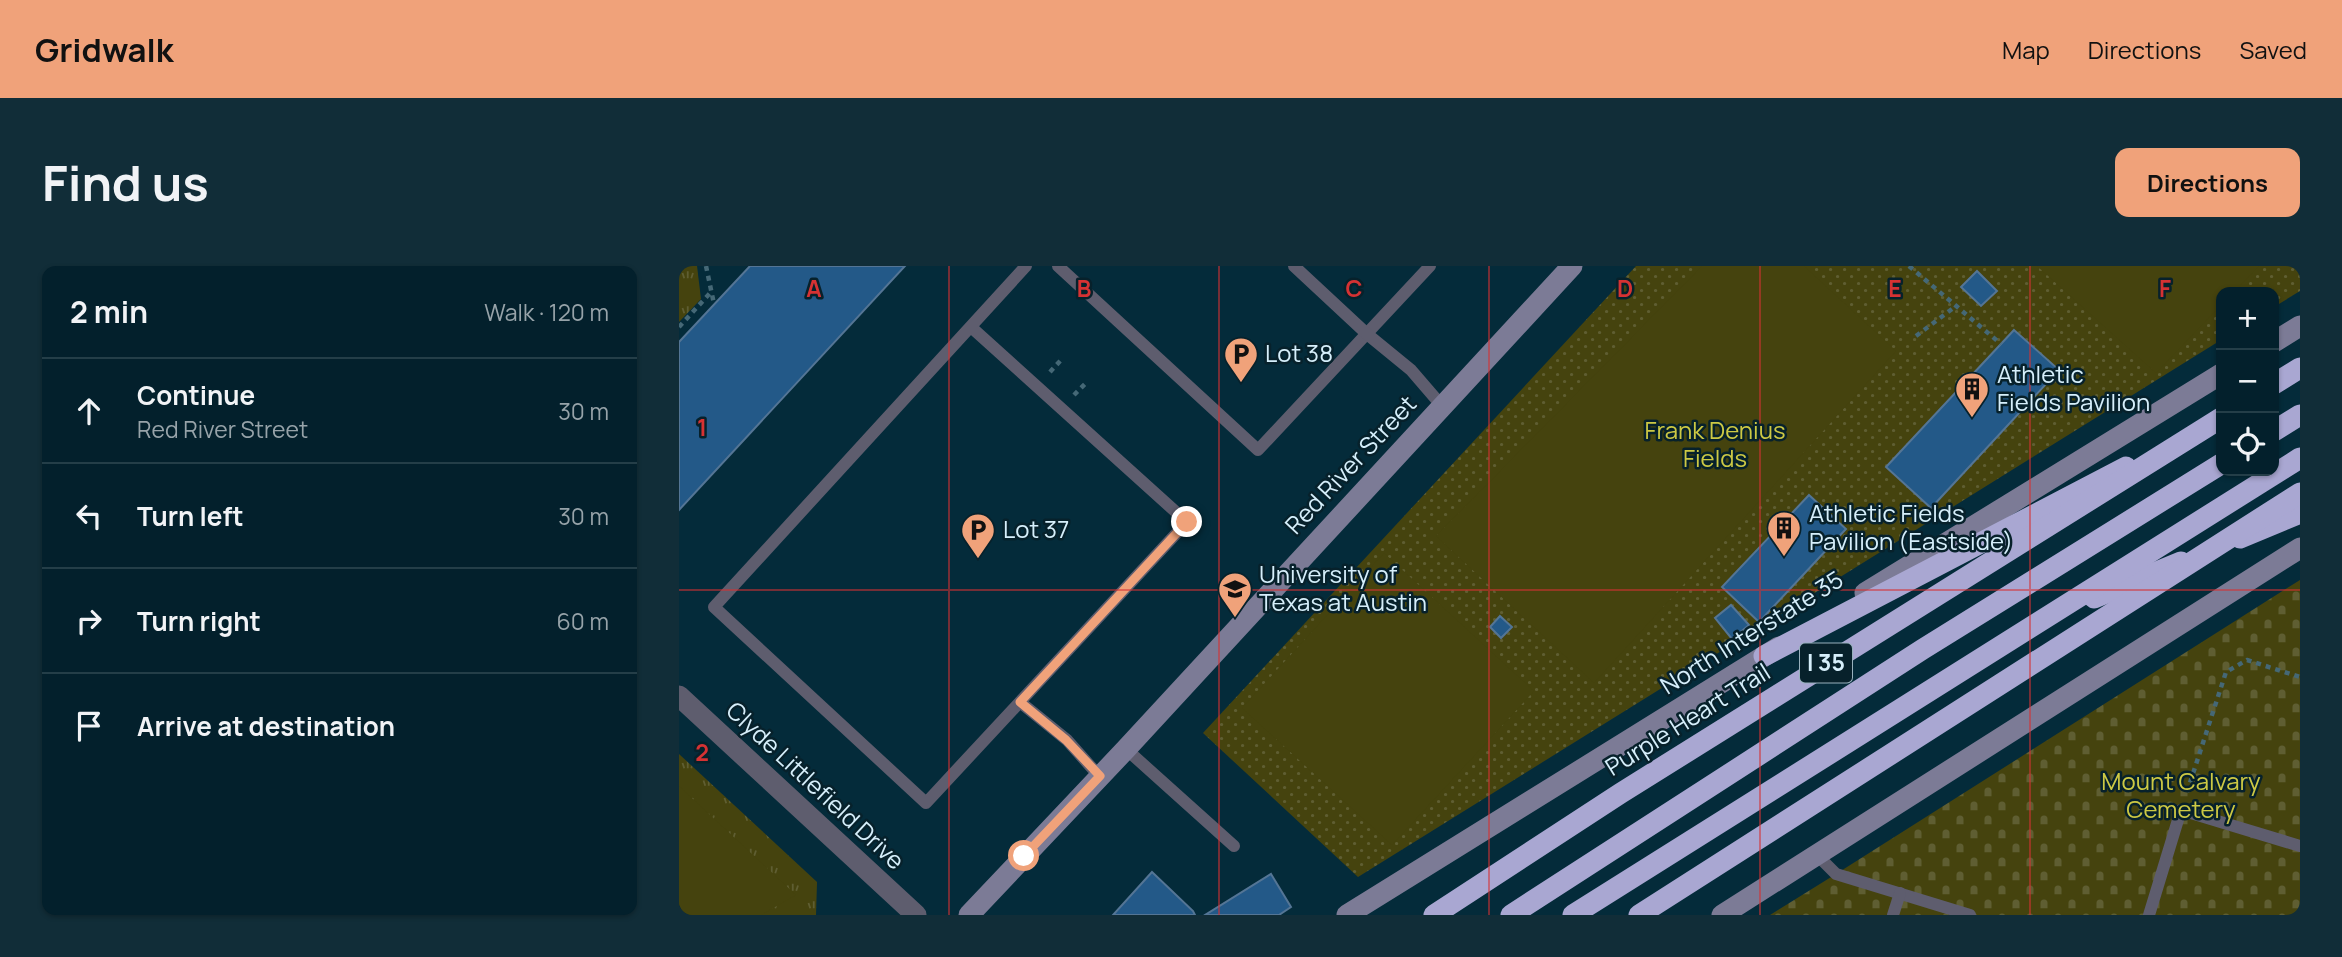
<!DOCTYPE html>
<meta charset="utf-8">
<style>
:root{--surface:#03202c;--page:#112d38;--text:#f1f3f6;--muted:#97a3a9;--line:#243e48;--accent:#f0a27a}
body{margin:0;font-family:Manrope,sans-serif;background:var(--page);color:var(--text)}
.controls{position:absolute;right:21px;top:21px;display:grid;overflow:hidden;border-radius:14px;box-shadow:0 2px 5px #0004}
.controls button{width:63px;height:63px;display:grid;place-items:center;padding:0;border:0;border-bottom:2px solid var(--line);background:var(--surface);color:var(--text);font:35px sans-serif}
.stop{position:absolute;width:21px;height:21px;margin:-16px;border:5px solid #f0a27a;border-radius:50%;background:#fff}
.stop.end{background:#f0a27a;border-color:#fff;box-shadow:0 2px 7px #0008}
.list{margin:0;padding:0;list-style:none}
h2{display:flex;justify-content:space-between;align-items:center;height:91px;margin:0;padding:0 28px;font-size:30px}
h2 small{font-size:23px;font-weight:400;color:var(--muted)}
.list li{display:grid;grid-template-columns:46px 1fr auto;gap:21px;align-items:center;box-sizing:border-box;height:105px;padding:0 28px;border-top:2px solid var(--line)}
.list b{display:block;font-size:26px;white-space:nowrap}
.list p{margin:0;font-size:23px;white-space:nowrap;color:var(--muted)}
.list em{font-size:23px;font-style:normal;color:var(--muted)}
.icon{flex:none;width:38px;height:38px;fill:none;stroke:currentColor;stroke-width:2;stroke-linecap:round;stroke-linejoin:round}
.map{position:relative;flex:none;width:1621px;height:649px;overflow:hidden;border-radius:14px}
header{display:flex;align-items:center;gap:42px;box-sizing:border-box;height:98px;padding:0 35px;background:var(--accent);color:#111}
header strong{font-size:33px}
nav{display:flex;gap:38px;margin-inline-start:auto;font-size:24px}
.intro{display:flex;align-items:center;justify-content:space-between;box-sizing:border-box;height:168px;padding:0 42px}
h1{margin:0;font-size:49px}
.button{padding:18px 32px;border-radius:14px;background:var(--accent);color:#111;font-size:24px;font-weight:700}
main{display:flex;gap:42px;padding:0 42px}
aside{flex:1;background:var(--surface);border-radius:14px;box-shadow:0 2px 5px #0004}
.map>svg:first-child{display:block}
.grass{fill:url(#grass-tufts)}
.cemetery{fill:url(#cemetery-stones)}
.park{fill:url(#park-dots)}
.garden{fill:#45430e}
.building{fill:#235988;stroke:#547595;stroke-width:2}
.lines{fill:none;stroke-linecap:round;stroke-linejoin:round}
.path{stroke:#456876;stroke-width:4.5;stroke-dasharray:5 5;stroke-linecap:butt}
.lane{stroke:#5e5d6e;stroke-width:12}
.street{stroke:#5e5d6e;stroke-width:21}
.secondary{stroke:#7c7b96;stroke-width:21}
.highway{stroke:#a9a7d2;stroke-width:21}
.highway-bridge{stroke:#a9a7d2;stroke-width:21}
.route{stroke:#f0a27a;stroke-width:9}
.grid{fill:none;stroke:#d63233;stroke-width:2;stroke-opacity:0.55}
.labels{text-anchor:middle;stroke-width:5;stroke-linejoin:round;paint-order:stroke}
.shield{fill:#07212b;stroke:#98b1bd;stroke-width:2}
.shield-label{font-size:23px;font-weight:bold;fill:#d6effb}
.poi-label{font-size:24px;fill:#d6effb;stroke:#07212b;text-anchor:start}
.park-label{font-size:24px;fill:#cdc944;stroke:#07212b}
.street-label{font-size:24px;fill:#d6effb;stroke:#07212b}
.grid-label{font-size:23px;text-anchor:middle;font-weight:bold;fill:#d63233;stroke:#07212b;stroke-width:5;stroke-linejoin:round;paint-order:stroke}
</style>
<header>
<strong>Gridwalk</strong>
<nav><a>Map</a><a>Directions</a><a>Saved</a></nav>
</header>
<div class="intro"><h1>Find us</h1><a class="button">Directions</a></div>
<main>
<aside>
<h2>2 min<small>Walk · 120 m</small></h2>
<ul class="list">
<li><svg class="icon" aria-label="ahead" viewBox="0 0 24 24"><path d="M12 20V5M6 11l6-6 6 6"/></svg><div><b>Continue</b><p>Red River Street</p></div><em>30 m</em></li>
<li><svg class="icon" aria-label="left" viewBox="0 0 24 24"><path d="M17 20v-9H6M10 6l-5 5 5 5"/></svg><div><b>Turn left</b></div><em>30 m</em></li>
<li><svg class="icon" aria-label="right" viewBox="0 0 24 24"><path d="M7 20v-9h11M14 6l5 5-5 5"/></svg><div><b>Turn right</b></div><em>60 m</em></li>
<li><svg class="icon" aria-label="arrive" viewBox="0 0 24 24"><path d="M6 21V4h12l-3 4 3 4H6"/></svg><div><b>Arrive at destination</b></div></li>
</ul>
</aside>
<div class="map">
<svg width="1621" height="649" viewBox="0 0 1621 649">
<defs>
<pattern id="grass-tufts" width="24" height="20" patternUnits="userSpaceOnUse" patternTransform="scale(1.75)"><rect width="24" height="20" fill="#45430e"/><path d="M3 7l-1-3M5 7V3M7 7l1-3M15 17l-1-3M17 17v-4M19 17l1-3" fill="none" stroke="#5f5e32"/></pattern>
<pattern id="cemetery-stones" width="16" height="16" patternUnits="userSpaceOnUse" patternTransform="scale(1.75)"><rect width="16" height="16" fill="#45430e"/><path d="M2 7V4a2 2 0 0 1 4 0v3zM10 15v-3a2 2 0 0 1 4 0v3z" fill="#5f5e32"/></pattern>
<pattern id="park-dots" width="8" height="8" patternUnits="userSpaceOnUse" patternTransform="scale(1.75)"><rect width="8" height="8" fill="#45430e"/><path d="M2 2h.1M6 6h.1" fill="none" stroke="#5f5e32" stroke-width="1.8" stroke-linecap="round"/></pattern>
</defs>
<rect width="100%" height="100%" fill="#042b3a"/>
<!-- grass -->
<g class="grass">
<polygon points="0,0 18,0 22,33 0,56"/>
<polygon points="0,488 138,616 137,649 0,649"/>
</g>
<!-- cemetery -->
<polygon class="cemetery" points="1621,314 1621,649 1091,649 1157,608"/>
<!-- park -->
<polygon class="park" points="957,0 1621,0 1621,25 1595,41 1595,26 1542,26 1542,74 679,611 524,467"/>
<!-- garden -->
<g class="garden">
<polygon points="1023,0 1125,0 1217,85 915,417 757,270"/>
<polygon points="1358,0 1580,0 1555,26 1542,26 1542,39 1477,107"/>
<polygon points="705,287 855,425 713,579 563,442"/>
<polygon points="0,520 117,629 82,649 0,649"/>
</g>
<!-- building -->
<g class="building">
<polygon points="71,0 226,0 0,244 0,76"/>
<polygon points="1298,5 1318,25 1302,40 1282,21"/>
<polygon points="1335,64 1380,104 1252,242 1207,201"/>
<polygon points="1130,229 1167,263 1080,356 1043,321"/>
<polygon points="1052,339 1070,359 1053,373 1036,352"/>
<polygon points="821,350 833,361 822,372 811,361"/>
<polygon points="473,606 514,645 516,649 434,649"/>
<polygon points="592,608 612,641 600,649 526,649"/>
</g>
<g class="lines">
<!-- path -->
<g class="path">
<polyline points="27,0 35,38"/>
<polyline points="1230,0 1322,78"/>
<polyline points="0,61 32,26"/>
<polyline points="1237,70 1277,40"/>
<polyline points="371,106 382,94"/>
<polyline points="395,129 407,117"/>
<polyline points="1508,526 1547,406 1568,394 1621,411"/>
</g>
<!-- lane -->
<g class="lane">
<polyline points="379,0 579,184 751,0"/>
<polyline points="615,0 688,68 732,104 763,140"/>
<polyline points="292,61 508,256 247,537 35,341 347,0"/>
<polyline points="341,436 388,474 421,511"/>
<polyline points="447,483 555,580"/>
<polyline points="1138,589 1157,608 1291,649"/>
<polyline points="1214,649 1221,627"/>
<polyline points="1470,649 1502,544 1621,580"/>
</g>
<!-- street -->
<polyline class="street" points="0,430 237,649"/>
<!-- secondary -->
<g class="secondary">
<polyline points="1595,76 1621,60"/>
<polyline points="1186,327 1542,108"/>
<polyline points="290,649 447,483 893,0"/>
<polyline points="668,649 1100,381"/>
<polyline points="1043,649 1621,282"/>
</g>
<!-- highway -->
<g class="highway">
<polyline points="1595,118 1621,102"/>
<polyline points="1595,165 1621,149"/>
<polyline points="1561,272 1621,247"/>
<polyline points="1415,332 1502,296"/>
<polyline points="1085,390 1447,201"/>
<polyline points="832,649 1244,383 1542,198"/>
<polyline points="894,649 1621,192"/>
</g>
<!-- highway-bridge -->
<g class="highway-bridge">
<polyline points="755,649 942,527 1542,152"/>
<polyline points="960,649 1621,227"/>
</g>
</g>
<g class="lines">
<!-- route -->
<polyline class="route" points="345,590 421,510 387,474 341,436 508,256"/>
</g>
<!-- grid -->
<path class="grid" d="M 270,0 L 270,649M 540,0 L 540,649M 810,0 L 810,649M 1081,0 L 1081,649M 1351,0 L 1351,649M 0,324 L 1621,324"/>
<!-- icons -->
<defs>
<g id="parking-pin" transform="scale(1.75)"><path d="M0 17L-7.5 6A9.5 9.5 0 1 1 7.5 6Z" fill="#f0a27a" stroke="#07212b"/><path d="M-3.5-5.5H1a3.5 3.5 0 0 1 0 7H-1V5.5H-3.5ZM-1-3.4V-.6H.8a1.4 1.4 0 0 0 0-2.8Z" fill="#111"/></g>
<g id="building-pin" transform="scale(1.75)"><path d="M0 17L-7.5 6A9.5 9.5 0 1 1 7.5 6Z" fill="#f0a27a" stroke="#07212b"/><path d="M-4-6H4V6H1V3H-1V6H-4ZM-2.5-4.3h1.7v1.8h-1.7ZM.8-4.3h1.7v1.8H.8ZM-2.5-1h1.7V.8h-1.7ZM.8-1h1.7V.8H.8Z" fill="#111"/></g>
<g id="university-pin" transform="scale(1.75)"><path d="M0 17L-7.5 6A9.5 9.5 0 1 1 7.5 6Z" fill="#f0a27a" stroke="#07212b"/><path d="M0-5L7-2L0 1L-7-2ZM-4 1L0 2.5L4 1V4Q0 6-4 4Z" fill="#111"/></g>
</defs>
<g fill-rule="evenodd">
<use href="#parking-pin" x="562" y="88"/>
<use href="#building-pin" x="1293" y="123"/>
<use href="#building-pin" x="1105" y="262"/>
<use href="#parking-pin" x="299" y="264"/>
<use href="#university-pin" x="556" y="323"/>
</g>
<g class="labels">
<!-- shield labels -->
<rect class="shield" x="1121" y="377.5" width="52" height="39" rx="5"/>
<g class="shield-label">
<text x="1147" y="405">I 35</text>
</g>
<!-- poi labels -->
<g class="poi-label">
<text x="586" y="96">Lot 38</text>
<text x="1318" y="117">Athletic<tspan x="1318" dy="28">Fields Pavilion</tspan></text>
<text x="1130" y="256">Athletic Fields<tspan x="1130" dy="28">Pavilion (Eastside)</tspan></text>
<text x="324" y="272">Lot 37</text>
<text x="580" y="317">University of<tspan x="580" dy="28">Texas at Austin</tspan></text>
</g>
<!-- park labels -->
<g class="park-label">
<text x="1036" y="173">Frank Denius<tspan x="1036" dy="28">Fields</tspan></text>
<text x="1502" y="524">Mount Calvary<tspan x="1502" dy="28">Cemetery</tspan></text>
</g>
<!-- street labels -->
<g class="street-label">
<text transform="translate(672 199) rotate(-47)" y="8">Red River Street</text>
<text transform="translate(1073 367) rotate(-32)" y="8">North Interstate 35</text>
<text transform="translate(1009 454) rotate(-32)" y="8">Purple Heart Trail</text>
<text transform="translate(136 520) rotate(43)" y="8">Clyde Littlefield Drive</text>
</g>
</g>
<g class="grid-label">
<text x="135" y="31">A</text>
<text x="405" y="31">B</text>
<text x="675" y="31">C</text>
<text x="946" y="31">D</text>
<text x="1216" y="31">E</text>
<text x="1486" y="31">F</text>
<text x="23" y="170">1</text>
<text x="23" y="495">2</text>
</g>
</svg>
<div class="controls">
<button>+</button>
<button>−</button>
<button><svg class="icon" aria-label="locate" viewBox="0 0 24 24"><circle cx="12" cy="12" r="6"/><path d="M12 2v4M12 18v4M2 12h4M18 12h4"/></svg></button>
</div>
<div class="stop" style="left:345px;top:590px"></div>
<div class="stop end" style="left:508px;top:256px"></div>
</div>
</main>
